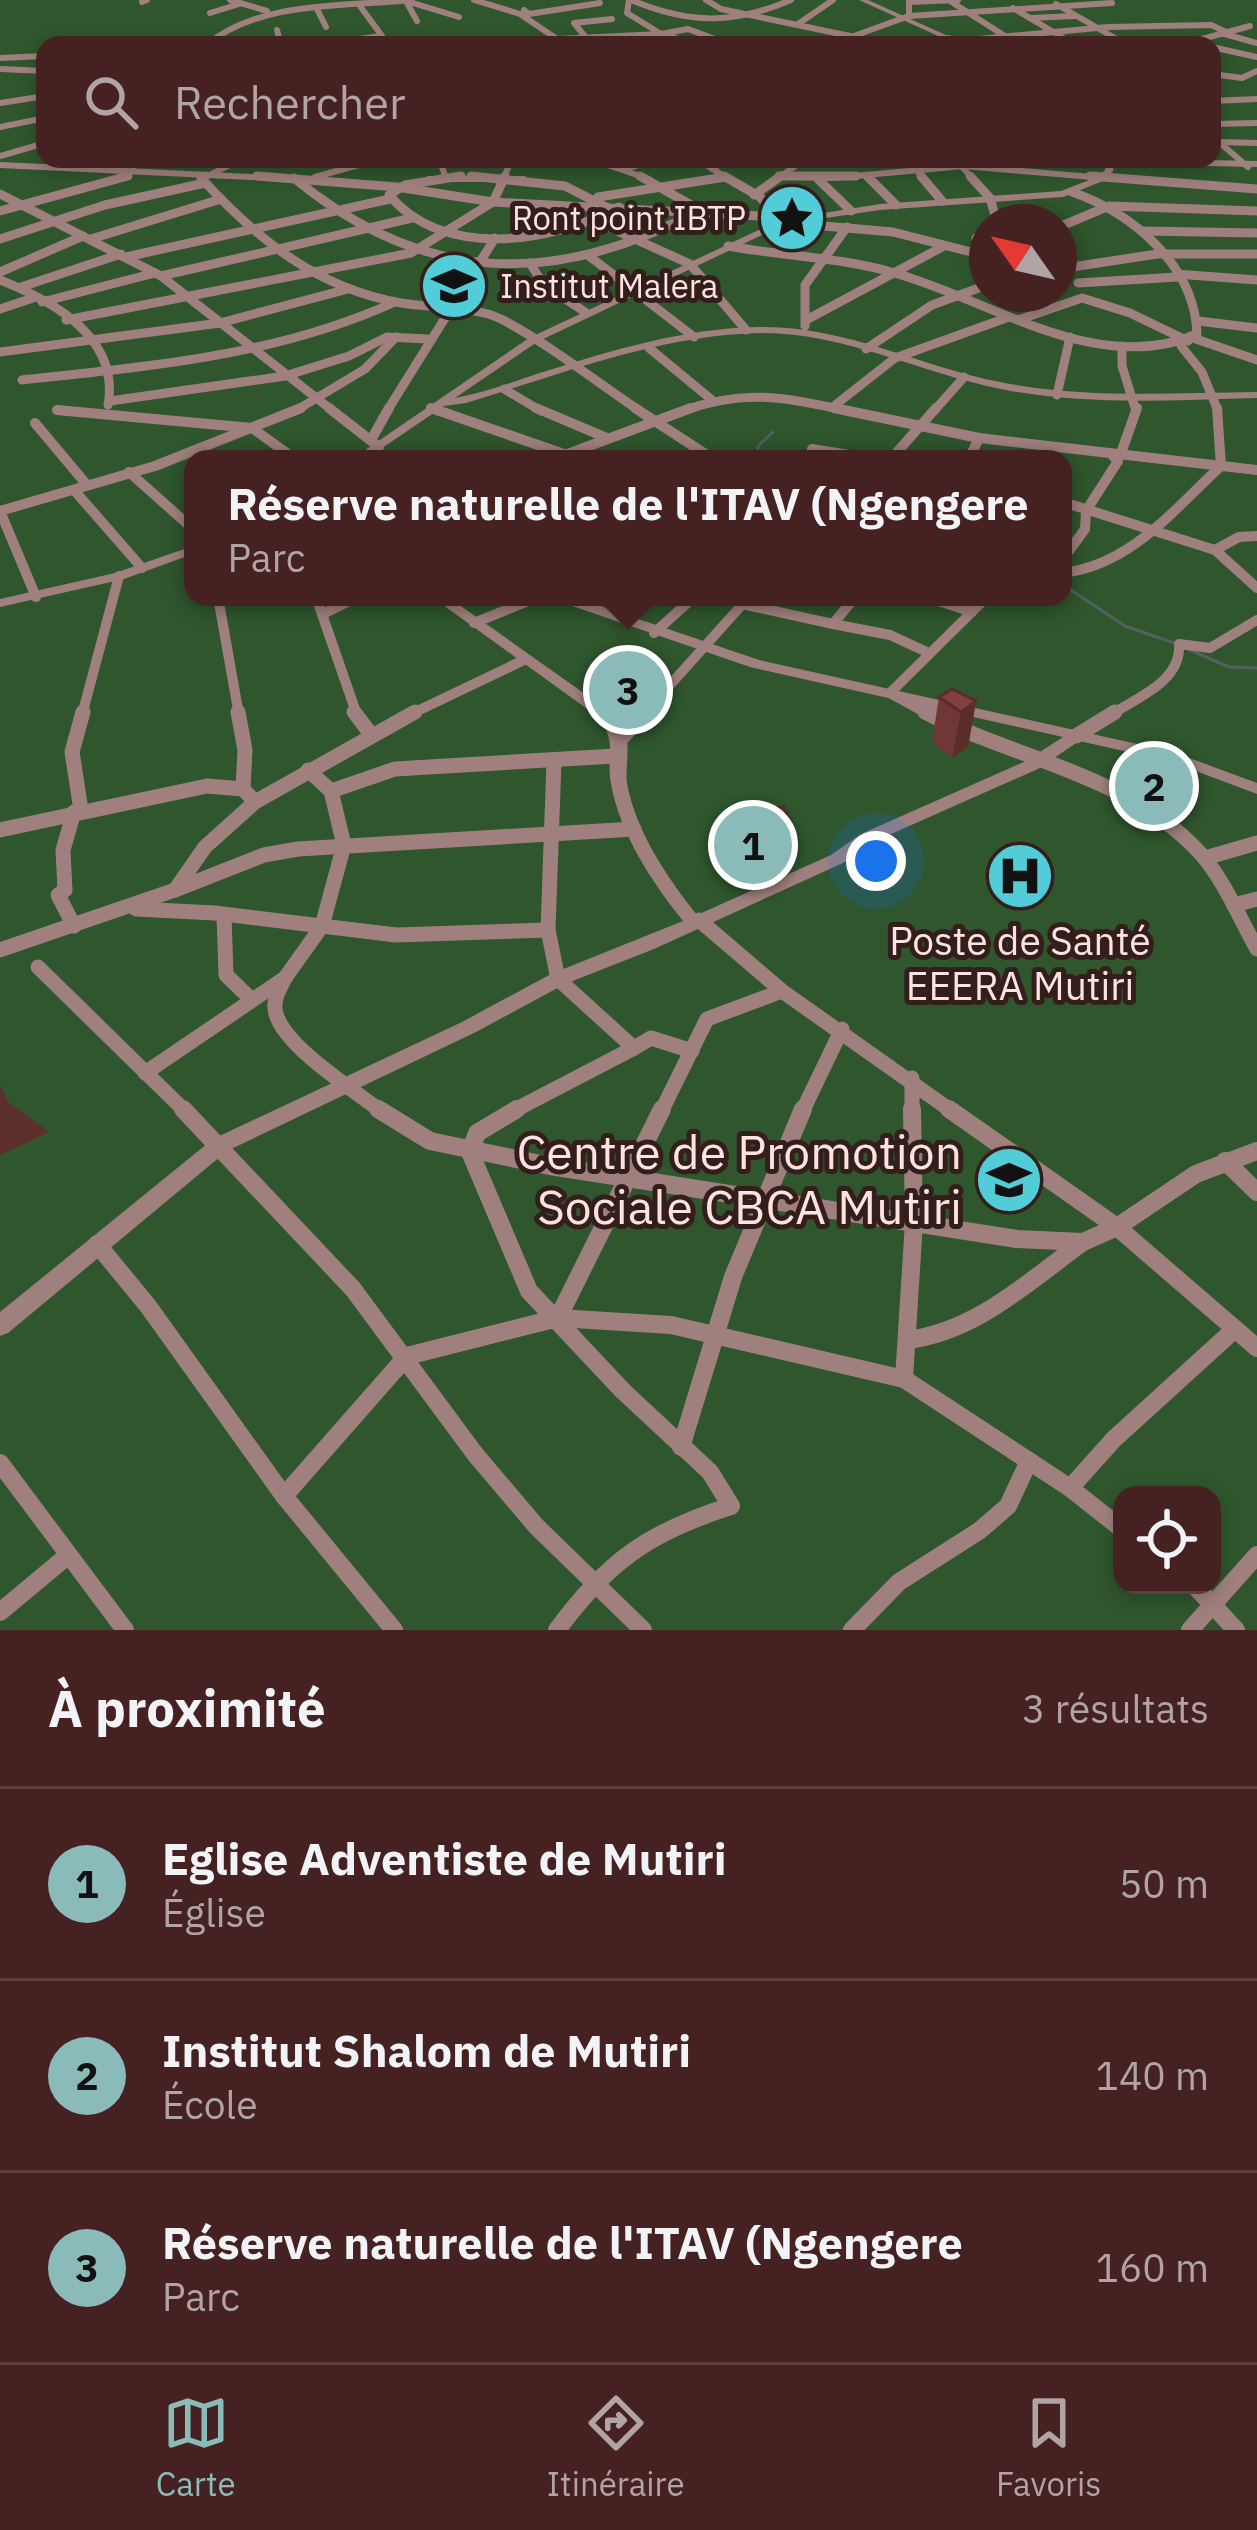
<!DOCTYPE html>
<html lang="fr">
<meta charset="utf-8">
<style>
:root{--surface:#452221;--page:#4f2f2e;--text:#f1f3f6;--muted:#b0a4a5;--line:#5d3f3f;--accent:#8bbbb9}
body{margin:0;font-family:"IBM Plex Sans",sans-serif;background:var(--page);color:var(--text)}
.controls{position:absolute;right:36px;bottom:36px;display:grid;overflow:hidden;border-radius:24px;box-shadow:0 6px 18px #0003}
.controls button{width:108px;height:108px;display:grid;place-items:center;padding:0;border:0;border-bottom:3px solid var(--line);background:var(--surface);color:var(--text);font:60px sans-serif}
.compass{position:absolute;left:969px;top:204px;width:108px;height:108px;border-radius:50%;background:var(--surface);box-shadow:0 6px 18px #0003;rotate:304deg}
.you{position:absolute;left:876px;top:861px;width:42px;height:42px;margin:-30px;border:9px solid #fff;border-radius:50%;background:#1a73e8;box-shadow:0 0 0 18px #1a73e833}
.badge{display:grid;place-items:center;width:78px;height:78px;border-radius:50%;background:var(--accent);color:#111;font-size:39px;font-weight:700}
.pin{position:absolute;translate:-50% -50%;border:6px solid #fff;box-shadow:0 3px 12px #0006}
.popup{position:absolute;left:184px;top:450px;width:888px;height:156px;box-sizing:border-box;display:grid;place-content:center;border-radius:24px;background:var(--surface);filter:drop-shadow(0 3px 9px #0005);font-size:39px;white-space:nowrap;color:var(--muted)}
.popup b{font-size:45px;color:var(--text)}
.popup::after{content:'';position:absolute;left:50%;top:100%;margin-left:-24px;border:24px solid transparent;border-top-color:var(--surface)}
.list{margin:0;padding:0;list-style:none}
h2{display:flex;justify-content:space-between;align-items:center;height:156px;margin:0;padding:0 48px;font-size:51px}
h2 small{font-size:39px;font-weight:400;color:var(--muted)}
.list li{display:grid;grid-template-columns:78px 1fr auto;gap:36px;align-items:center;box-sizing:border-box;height:192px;padding:0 48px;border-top:3px solid var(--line)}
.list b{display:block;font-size:45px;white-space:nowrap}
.list p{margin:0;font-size:39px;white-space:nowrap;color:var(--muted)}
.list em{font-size:39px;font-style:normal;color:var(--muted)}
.icon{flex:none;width:66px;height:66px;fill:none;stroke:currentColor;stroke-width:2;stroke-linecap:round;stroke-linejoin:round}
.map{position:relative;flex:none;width:1257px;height:1630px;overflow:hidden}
.search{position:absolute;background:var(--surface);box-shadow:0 6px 18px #0003;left:36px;right:36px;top:36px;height:132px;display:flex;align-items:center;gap:30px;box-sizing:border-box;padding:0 42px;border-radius:24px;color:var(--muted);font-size:45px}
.sheet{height:732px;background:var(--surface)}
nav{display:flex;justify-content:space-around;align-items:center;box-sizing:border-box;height:168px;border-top:3px solid var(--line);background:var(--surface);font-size:33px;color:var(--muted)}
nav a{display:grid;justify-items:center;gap:6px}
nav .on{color:var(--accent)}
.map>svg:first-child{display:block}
.green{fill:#2f562d;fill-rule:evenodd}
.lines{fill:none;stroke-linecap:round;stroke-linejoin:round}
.stream{stroke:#526061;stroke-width:3}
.minor-far4{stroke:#a0807e;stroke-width:6}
.minor-far3{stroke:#a0807e;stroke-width:9}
.minor-far2{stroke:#a0807e;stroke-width:10}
.minor-far1{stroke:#a0807e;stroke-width:15}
.minor{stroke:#a0807e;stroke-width:18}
.tertiary{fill:#a0807e;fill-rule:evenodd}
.wall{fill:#6f3735}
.shaded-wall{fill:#5a2d2b}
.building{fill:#81403e;stroke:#5a2d2b;stroke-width:3}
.labels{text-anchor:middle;stroke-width:10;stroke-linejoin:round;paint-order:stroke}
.far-poi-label{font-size:33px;fill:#fce3e1;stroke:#331e1c;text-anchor:end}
.poi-label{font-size:39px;fill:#fce3e1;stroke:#331e1c}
.near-poi-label{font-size:48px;fill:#fce3e1;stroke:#331e1c;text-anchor:end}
</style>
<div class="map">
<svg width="1257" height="1630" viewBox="0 0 1257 1630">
<rect width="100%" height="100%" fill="#5c2e2c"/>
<!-- green -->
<path class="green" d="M 0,0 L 1257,0 L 1257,1630 L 0,1630 L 0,1155 L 49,1132 L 8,1102 L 0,1085 ZM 45,45 L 1212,45 L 1212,159 L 45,159 ZM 987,222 L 1059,222 L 1059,294 L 987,294 ZM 193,459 L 1063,459 L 1063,597 L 193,597 ZM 1122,1495 L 1212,1495 L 1212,1585 L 1122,1585 Z"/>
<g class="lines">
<!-- stream -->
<g class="stream">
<polyline points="754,459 759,445 773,432"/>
<polyline points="1063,585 1125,626 1180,645"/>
<polyline points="1190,650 1229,667 1257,668"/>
</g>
<!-- minor-far4 -->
<g class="minor-far4">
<polyline points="230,0 267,11"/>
<polyline points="474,0 520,14 557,39 661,34 627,13 629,0"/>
<path d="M 631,0 C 689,24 733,25 791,0"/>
<polyline points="706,0 721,9 893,45"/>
<polyline points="950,1 1019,45"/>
<polyline points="142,2 147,0"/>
<polyline points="909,2 958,0"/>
<polyline points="1056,4 1127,45"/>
<polyline points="1013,8 1075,45"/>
<polyline points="317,9 326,27"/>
<polyline points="524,10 529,14 600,3"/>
<polyline points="210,13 239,4"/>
<polyline points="909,16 1112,3"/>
<polyline points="1030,18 1075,16"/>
<polyline points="417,21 406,1 459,17"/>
<polyline points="798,24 833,0"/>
<polyline points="277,30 281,45"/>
<polyline points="1221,33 1257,43"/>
<polyline points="587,39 574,23 612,19"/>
<polyline points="956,41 1108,27 1211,25 1224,31"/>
<path d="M 206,45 C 262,0 343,7 411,0"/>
<polyline points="312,45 382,36 360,6"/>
<polyline points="699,45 661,34 688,29 715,39"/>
<polyline points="829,45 909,16 909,0"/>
<polyline points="905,45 949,38"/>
<polyline points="1180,45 1250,26"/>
<polyline points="1212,47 1257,57"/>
<polyline points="0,58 45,56"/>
<polyline points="0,69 45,71"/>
<polyline points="1212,74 1242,78 1257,71"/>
<polyline points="1212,101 1257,99"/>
<polyline points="0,103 45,96"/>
<polyline points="1212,124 1257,123"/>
<polyline points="1212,126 1219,142 1248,167"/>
<polyline points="0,127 45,118"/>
<polyline points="1217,142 1257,143"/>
<polyline points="0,156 45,143"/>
<polyline points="439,159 446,178"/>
<polyline points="590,159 649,179"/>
<polyline points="696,159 729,179"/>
<polyline points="907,159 924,179"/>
<polyline points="1112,161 1257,164"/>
<polyline points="0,165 295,179"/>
<polyline points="963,168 973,179"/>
<polyline points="627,169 655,159"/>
<polyline points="712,169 729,159"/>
<polyline points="779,176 832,178 964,166 1116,179"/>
<polyline points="315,177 380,159"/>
<polyline points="117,179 128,176 133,168"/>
<polyline points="202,179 241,159"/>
<polyline points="429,179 524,179"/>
<polyline points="503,179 512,159"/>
<polyline points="713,179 725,177"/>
<polyline points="777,179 805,159"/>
</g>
<!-- minor-far3 -->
<g class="minor-far3">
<path d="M 205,176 L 201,178 C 257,239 316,288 401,303 C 431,308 474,306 501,319 C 549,344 595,381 640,411"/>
<polyline points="257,176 397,187 493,202 796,218"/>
<path d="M 461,176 L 405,185 L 389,195 C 444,260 551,243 619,207"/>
<polyline points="471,176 565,186 606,207"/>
<polyline points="640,176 698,209"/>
<polyline points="724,176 760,197 776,216"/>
<polyline points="779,176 856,176"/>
<polyline points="867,176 896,205"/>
<polyline points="921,176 942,201"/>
<polyline points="970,176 990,198 997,222"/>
<polyline points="1090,176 1257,189"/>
<path d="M 294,178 C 422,284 554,288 698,211"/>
<polyline points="818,179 851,211"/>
<polyline points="0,194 161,276 333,411"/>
<polyline points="754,195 781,176"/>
<polyline points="598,197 725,177"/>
<polyline points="0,211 128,176"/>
<polyline points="595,221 690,264 746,330"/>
<polyline points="789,223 893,232 987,256"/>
<polyline points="1059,227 1109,206 1257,211"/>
<polyline points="1143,231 1257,233"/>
<polyline points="987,232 976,238 987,242"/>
<polyline points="0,239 105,205 205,183"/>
<polyline points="91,239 221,199"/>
<path d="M 728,246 C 782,256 838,257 891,272 C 988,298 1096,378 1197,334 C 1195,265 1132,213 1072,192"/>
<polyline points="589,256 694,337"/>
<polyline points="126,257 390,199"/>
<polyline points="530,263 543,284 585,312"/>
<polyline points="1059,269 1157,254 1257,254"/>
<polyline points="0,272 83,236"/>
<polyline points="1176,274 1257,280"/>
<polyline points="161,276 412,218"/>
<path d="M 0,280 C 55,302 120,338 108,405"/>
<polyline points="1078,283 1177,277"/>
<polyline points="21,287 121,254"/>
<polyline points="42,302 155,273"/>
<polyline points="0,309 36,297"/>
<polyline points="808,319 944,246"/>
<polyline points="66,320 411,253 493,202 505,176"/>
<polyline points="1018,320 1082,298 1130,313 1188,341"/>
<polyline points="1198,321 1257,328"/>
<polyline points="805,326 805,285 847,227"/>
<polyline points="1193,338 1257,360"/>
<polyline points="1122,346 1122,366 1136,411"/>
<polyline points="1181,346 1202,372 1218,411"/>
<polyline points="649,348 712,400"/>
<polyline points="866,349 932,305 987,285"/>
<polyline points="0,352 220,323 348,289"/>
<path d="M 22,380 C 150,366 276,356 395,302"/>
<polyline points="504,389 541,411"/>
<polyline points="1057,395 1070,337"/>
<polyline points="110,401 285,376 349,356 387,337 428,339"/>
<polyline points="834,406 895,358 1009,317"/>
<polyline points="431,408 438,411"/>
<polyline points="57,410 67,411"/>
<polyline points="295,411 365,369 396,337"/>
<polyline points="387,411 495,238"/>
<path d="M 683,411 C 745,388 786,398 849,411"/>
<polyline points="934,411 964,377"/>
</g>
<!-- minor-far2 -->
<g class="minor-far2">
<polyline points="329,408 379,447"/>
<polyline points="431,408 564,454"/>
<polyline points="536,408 607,438"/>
<polyline points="635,408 713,459"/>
<polyline points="834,408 979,438 1257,470"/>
<polyline points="57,410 252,428 295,459"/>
<polyline points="35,423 87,485"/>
<polyline points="371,440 389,408"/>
<polyline points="812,449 873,459"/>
<polyline points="1121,453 1137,408"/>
<polyline points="554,459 691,408"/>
<polyline points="891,459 936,408"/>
<polyline points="969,459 979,438"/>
<polyline points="129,472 193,529"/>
<polyline points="74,490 142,568"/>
<polyline points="1063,502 1215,550 1257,588"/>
<polyline points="0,511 155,466 301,408"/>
<polyline points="0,511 36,597"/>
<polyline points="1215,550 1239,537 1257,536"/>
<polyline points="1063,559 1085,529 1086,511 1118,461 1110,453"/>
<path d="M 1063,573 C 1131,565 1173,510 1221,466 L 1217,408"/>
<polyline points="218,597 239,715"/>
<polyline points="316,597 357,715"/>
<polyline points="855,597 833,624 890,635 929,653"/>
<polyline points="927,597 972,612"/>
<polyline points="742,604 833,624"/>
<polyline points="323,614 357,597"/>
<polyline points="474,623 538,597"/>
<polyline points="654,633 694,597"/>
<polyline points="82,715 119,576"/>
<polyline points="409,715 524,660"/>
<polyline points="643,715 749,597"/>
<polyline points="930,715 890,693 987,597"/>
<path d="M 1110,715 C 1137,698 1182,681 1179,644 L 1210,648 L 1257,620"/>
</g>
<!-- minor-far1 -->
<g class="minor-far1">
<polyline points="238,712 245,750 243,789"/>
<polyline points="354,712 370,733"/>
<path d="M 925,712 C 1017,760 1128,774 1201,854 C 1224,880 1240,919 1257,949"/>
<polyline points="1076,736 1115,712"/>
<polyline points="620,740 646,712"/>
<polyline points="554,761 548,930 558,979 634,1048 651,1038 692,1051"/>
<polyline points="331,791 395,769 615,756"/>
<polyline points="81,810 72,752 83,712"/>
<polyline points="74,812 63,850 65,890 58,895 74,926"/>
<polyline points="0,830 207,786 243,789 255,802"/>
<polyline points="1205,858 1257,843"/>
<polyline points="175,890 264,855 298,849 634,829"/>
<polyline points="1234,905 1257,899"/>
<polyline points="136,909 215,913 396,935 548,930"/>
<polyline points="224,916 226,975 252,1000"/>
<polyline points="699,920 782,991 953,1112"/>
<polyline points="0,950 175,890 205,847 255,802 415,712"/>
<polyline points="38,967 186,1112"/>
<path d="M 285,978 C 279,990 272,1001 276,1014 C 286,1048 354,1090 382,1112"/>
<polyline points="145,1073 285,978 322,926 344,845 331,791 308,770"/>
<polyline points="912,1078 912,1112"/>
<polyline points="511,1112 634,1048"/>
<polyline points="661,1112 707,1019 782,991"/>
<polyline points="802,1112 842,1029"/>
</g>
<!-- minor -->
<g class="minor">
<polyline points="183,1109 353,1289 475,1454 536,1526 643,1630"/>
<polyline points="378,1109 430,1141 550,1166 1017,1239 1083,1242 1117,1227 1196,1174 1257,1151"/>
<path d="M 517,1109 L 477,1133 L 470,1152 L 529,1291 L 623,1391 L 710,1472 L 731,1506 C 649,1532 608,1561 557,1630"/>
<polyline points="949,1109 1117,1227 1257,1348"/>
<polyline points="1225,1161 1257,1192"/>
<polyline points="97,1244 148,1306 284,1496 394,1630"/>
<polyline points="558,1318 662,1109"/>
<path d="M 907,1340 C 976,1332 1029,1281 1083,1242"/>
<polyline points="904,1379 914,1222 912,1109"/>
<polyline points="681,1447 733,1277 803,1109"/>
<polyline points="0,1463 125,1630"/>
<polyline points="1070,1488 1114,1439 1235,1329"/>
<polyline points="284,1496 407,1356 558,1318 671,1325 904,1379 1070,1488 1122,1529"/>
<polyline points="1194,1585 1236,1630"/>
<polyline points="0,1612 66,1557"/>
<polyline points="852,1630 899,1582 979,1531 1008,1506 1029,1461"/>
<polyline points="1190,1630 1257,1555"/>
</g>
<!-- tertiary -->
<g class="tertiary">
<polygon points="859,0 868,0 968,45 958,45"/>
<path d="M 1107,159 L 1115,159 L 1113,171 L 1103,181 L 1063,197 L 880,210 L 785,224 L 537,342 L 455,398 C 485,393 515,381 543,372 C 613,350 685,328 759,327 C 843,325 919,366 1000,382 C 1084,399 1172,393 1257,392 L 1257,398 C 1172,400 1084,406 1001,389 C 920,373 843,332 760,333 C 659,335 562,374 466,403 L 444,406 L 366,459 L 352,459 L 529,338 L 780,220 L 880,204 L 1061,191 L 1097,177 L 1105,170 Z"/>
<polygon points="193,546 193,554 124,579 0,607 0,599 115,573"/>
<path d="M 432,597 L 448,597 L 612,713 C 617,720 624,729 626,737 C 630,750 625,768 627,783 C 636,832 667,877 697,915 L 831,855 L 861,834 L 1026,761 L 1063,737 L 750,667 L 555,600 L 553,597 L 574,597 L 759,660 L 1173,752 L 1257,783 L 1257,794 L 1169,761 L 1079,741 L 1038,769 L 873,842 L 843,863 L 654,949 L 565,984 L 476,1032 L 227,1151 L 8,1333 L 0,1336 L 0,1312 L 213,1139 L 462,1022 L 551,974 L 683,921 C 652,882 620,834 611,784 C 606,754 617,748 601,719 Z"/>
</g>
</g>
<!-- wall -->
<g class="wall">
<polygon points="939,697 976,701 968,747 952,758 932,742"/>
<polygon points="718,818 791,851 723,862 717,848"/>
</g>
<!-- shaded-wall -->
<g class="shaded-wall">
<polygon points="976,701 968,747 952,758 961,712"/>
<polygon points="793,827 791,851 723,862 724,839"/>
</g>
<!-- building -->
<g class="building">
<polygon points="952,689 976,701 961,712 939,697"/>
<polygon points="784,807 793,827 724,839 718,824 718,818"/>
</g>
<!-- icons -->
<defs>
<g id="sight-disc" transform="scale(3.45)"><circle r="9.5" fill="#52ccd6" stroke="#331e1c"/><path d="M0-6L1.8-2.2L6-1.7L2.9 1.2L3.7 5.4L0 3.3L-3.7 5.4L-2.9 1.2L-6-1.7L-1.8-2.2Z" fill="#111"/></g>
<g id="school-disc" transform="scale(3.45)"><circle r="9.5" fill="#52ccd6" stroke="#331e1c"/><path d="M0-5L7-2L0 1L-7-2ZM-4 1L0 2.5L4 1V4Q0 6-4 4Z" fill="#111"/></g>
<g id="hospital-disc" transform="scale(3.45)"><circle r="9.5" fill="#52ccd6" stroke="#331e1c"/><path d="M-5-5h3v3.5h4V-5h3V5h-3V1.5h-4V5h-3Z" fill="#111"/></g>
</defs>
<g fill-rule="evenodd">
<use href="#sight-disc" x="792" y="218"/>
<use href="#school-disc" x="454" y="286"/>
<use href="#hospital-disc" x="1020" y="876"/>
<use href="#school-disc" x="1009" y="1180"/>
</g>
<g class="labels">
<!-- far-poi labels -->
<g class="far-poi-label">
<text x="746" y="230">Ront point IBTP</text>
<text x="500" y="298" text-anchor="start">Institut Malera</text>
</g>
<!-- poi labels -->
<g class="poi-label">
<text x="1020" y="955">Poste de Santé<tspan x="1020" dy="45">EEERA Mutiri</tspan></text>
</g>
<!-- near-poi labels -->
<g class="near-poi-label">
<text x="962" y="1169">Centre de Promotion<tspan x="962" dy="55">Sociale CBCA Mutiri</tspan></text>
</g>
</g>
</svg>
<div class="controls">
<button><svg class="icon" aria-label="locate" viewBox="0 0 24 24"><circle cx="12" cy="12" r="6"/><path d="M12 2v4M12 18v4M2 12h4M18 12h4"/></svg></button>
</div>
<svg class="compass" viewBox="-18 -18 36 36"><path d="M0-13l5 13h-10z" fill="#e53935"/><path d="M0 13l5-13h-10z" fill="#b0a4a5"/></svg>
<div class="you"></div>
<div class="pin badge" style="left:753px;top:845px">1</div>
<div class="pin badge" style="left:1154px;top:786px">2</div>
<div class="pin badge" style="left:628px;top:690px">3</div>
<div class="popup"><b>Réserve naturelle de l'ITAV (Ngengere</b>Parc</div>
<div class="search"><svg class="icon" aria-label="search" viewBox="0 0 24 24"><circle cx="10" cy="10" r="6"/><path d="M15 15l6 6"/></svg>Rechercher</div>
</div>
<section class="sheet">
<h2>À proximité<small>3 résultats</small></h2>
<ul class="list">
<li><span class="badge">1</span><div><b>Eglise Adventiste de Mutiri</b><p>Église</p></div><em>50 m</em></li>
<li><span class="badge">2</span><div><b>Institut Shalom de Mutiri</b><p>École</p></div><em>140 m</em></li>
<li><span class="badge">3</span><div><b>Réserve naturelle de l'ITAV (Ngengere</b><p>Parc</p></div><em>160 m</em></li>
</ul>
</section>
<nav>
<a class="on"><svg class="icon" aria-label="map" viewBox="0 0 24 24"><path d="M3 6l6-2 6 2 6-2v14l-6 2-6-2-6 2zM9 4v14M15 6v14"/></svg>Carte</a>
<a><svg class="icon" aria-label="directions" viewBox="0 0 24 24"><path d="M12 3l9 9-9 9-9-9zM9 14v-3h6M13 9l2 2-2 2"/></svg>Itinéraire</a>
<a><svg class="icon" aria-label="saved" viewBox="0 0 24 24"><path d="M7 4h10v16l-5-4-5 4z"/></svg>Favoris</a>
</nav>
